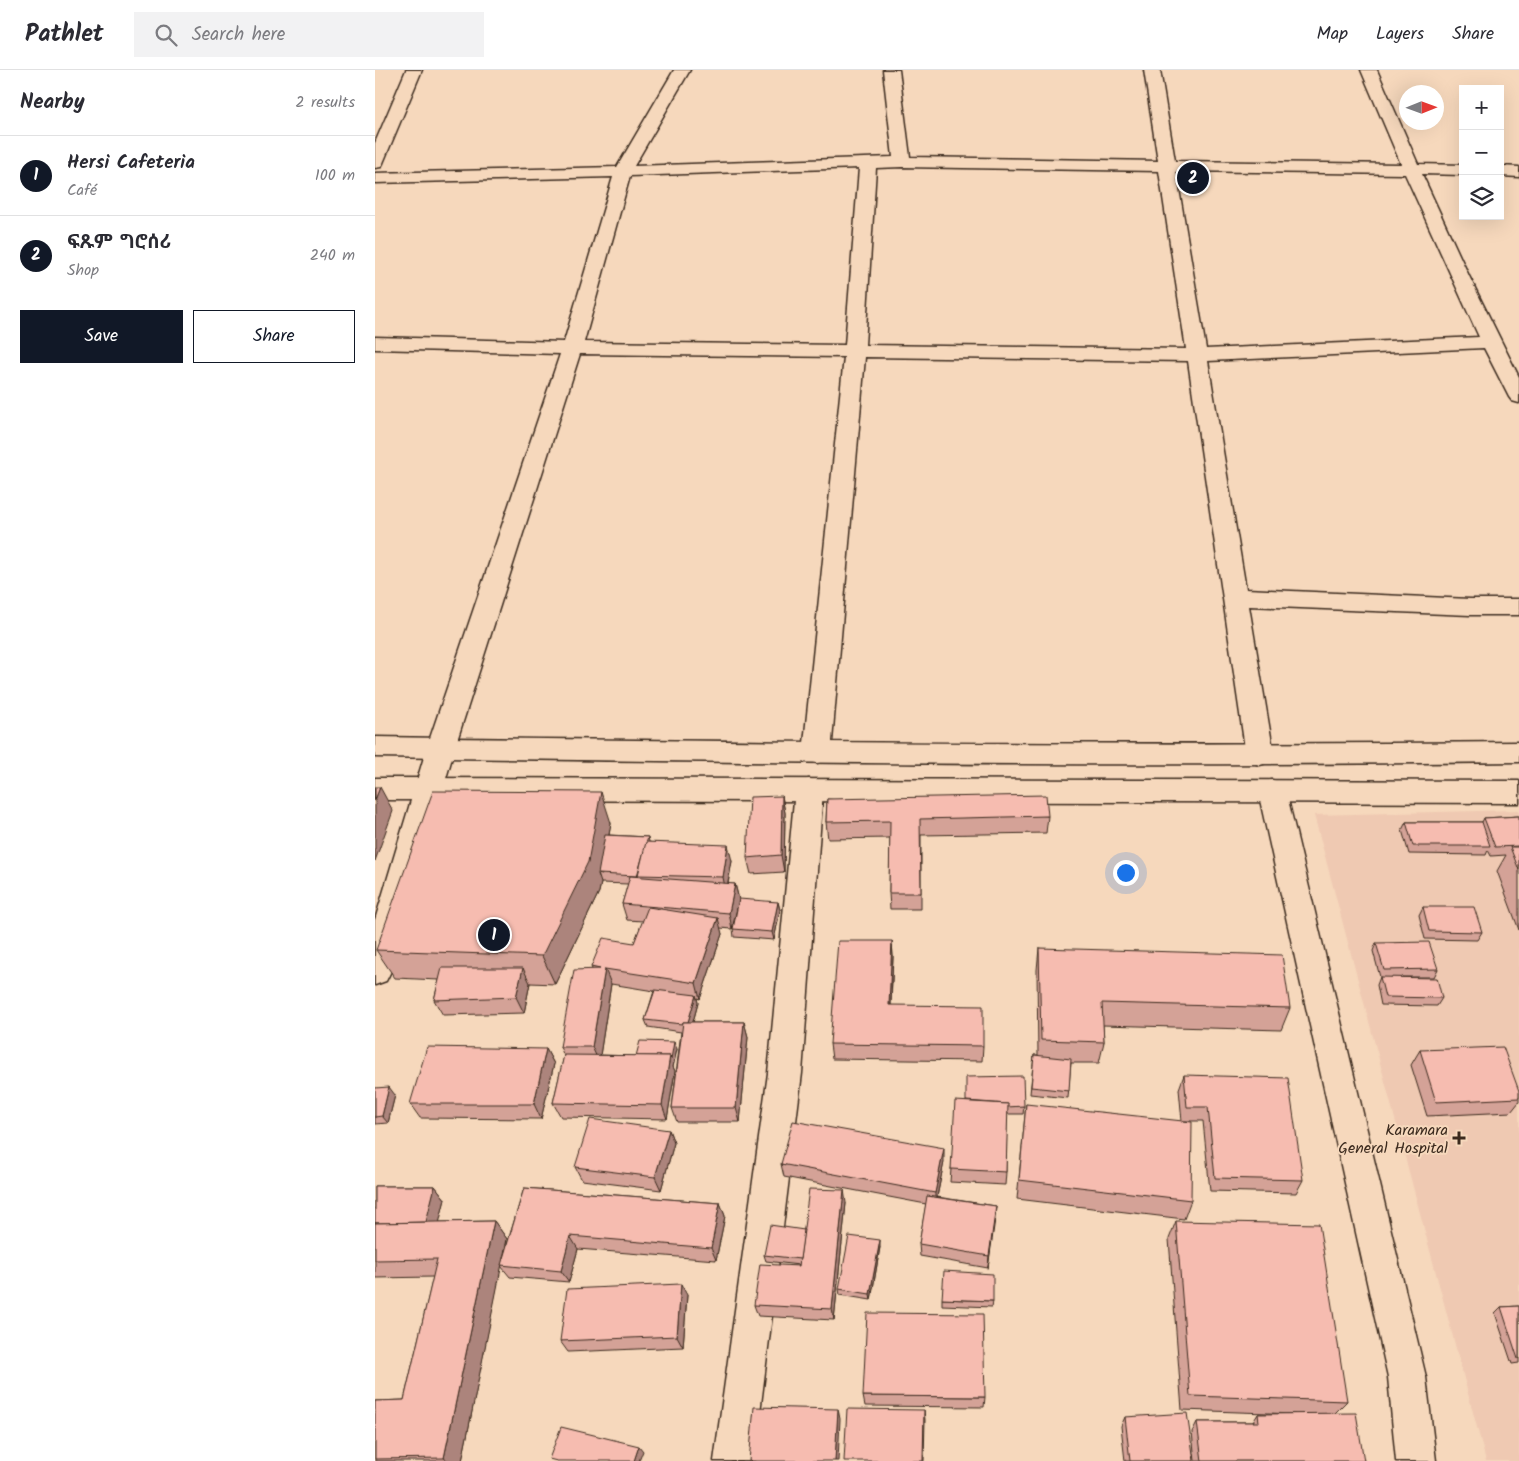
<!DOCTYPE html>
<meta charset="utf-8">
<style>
:root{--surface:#fff;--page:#f2f2f3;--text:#2b2b33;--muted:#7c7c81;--line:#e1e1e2;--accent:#111827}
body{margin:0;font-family:Kalam,"Noto Sans Ethiopic",sans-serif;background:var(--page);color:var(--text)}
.controls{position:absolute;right:15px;top:15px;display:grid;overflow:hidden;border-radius:0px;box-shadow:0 5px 20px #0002}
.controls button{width:45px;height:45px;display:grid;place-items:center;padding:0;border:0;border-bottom:1px solid var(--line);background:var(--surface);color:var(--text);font:25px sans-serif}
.compass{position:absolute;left:1024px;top:15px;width:45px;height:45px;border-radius:50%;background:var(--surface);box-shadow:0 5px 20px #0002;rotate:89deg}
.you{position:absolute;left:750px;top:802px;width:18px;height:18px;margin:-12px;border:4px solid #fff;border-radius:50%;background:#1a73e8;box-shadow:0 0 0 8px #1a73e833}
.badge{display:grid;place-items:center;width:32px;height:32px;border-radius:50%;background:var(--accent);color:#fff;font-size:16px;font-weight:700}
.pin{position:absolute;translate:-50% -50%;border:2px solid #fff;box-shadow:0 1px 5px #0006}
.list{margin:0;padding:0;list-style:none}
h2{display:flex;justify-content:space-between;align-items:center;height:65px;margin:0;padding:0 20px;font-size:21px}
h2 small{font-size:16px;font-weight:400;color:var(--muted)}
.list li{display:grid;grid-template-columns:32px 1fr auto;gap:15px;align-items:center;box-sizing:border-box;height:80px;padding:0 20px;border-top:1px solid var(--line)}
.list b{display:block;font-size:19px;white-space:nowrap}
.list p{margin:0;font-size:16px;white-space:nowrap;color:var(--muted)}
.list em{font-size:16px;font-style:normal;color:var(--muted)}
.actions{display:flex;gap:10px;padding:15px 20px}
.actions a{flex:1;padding:11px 0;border:1px solid var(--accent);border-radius:0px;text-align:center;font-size:18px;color:var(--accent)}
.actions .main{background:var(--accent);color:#fff}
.icon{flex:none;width:28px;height:28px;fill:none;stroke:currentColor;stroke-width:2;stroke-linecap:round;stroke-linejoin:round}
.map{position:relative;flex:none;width:1144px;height:1391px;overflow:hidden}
header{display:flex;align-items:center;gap:30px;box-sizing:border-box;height:70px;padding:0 25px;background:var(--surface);border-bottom:1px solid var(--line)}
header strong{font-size:24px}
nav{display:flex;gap:28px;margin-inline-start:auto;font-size:18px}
.search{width:350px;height:45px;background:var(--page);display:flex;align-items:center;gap:12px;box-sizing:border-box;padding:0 18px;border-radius:0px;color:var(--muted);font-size:19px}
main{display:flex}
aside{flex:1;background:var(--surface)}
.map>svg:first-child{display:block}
.built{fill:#efc9b2}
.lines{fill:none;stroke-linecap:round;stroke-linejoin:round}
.street-casing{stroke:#3b2a1e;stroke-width:3}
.secondary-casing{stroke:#3b2a1e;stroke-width:3}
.street{fill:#f6d8bc;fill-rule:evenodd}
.secondary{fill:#f6d8bc;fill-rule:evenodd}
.wall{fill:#d4a297;stroke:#3b2a1e}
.shaded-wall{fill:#ac847b;stroke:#3b2a1e}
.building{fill:#f6bcb0;stroke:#3b2a1e}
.poi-dot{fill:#3b2a1e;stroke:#f6d8bc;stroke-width:2}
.labels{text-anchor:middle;stroke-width:4;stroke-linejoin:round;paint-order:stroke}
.near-poi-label{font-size:16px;fill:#3b2a1e;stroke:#f6d8bc;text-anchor:end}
</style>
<header>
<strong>Pathlet</strong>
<div class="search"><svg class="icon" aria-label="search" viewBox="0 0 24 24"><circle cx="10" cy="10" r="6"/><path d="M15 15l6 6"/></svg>Search here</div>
<nav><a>Map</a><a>Layers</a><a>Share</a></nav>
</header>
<main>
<aside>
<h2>Nearby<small>2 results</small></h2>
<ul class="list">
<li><span class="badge">1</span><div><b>Hersi Cafeteria</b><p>Café</p></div><em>100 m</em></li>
<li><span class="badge">2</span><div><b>ፍጹም ግሮሰሪ</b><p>Shop</p></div><em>240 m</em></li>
</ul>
<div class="actions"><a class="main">Save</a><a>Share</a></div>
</aside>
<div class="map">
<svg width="1144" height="1391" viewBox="0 0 1144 1391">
<rect width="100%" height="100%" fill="#f6d8bc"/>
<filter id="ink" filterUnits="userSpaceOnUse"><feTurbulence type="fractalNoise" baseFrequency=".02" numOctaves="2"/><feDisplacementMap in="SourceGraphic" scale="10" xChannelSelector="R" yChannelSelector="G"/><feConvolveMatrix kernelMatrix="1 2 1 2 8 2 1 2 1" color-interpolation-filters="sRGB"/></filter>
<g filter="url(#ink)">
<!-- built -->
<polygon class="built" points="1144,740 1144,1391 1111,1391 939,745"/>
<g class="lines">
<!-- street casing -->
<g class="street-casing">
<g id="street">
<polygon points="31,0 47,0 8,93 6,97 0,98 0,73"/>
<path d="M 299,0 L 315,0 L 259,96 L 518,87 L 508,0 L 524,0 L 535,87 L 783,91 L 769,0 L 785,0 L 800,91 L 1026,94 L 986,0 L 1002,0 L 1043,94 L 1088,95 L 1088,105 L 1047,104 L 1094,206 L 1144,307 L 1144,333 L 1137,331 L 1134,327 L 1109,278 L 833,291 L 871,519 L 1095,529 L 1144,529 L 1144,545 L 1095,545 L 874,536 L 899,685 L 895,692 L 885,695 L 875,692 L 871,685 L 813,291 L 490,287 L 456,683 L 452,690 L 442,693 L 432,690 L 428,683 L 469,287 L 205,284 L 80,677 L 16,901 L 11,911 L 0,915 L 0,850 L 52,677 L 185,284 L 0,279 L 0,267 L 189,272 L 238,107 L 0,113 L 0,103 L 242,97 ZM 527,97 L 784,101 L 811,279 L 490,275 L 501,98 ZM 484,98 L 470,275 L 209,272 L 255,106 ZM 801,101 L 1030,104 L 1104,267 L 831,279 Z"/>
<polygon points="1125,96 1144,97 1144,107 1125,106"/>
<polygon points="434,709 444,712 448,720 427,1003 379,1391 339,1391 393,1003 420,720 424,712"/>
<polygon points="897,710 907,713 911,721 1051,1307 1061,1391 1021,1391 1013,1307 883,721 887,713"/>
</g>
</g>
<!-- secondary casing -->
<g class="secondary-casing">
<g id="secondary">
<path d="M 0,667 C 381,672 763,676 1144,672 L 1144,692 C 763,697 381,693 0,687 Z"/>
<polygon points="0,708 1144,711 1144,733 0,730"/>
</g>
</g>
<!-- street -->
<use href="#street" class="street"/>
<!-- secondary -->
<use href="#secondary" class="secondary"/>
</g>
<!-- wall -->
<g class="wall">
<polygon points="407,726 410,743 409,802 376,804 372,788"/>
<polygon points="452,729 673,746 671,763 546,765 546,839 515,839 514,823 515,768 453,769 451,752"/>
<polygon points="1144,746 1144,860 1122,801 1131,785 1116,786 1113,780 1111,785 1034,784 1027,760 1031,752 1107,752 1109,748"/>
<polygon points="236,753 234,765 273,767 274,772 357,791 353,814 360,814 364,830 357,859 345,858 347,864 325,929 322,928 323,933 318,952 369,952 373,967 365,1052 302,1052 297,1038 306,962 273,957 270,950 279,921 236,914 225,985 261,986 302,979 298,997 300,1001 292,1049 186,1047 178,1033 189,986 185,977 217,899 216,897 259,873 268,851 252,850 247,834 253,814 226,813 224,822 180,914 155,913 149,943 68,945 59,930 64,910 20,908 1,880"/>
<polygon points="403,832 405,840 399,870 359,867 358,859"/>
<polygon points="1048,837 1107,862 1102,870 1050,869 1044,845"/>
<polygon points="517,871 518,887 516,935 608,976 607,991 457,989 455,974"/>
<polygon points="1001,873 1063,899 1059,907 1027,907 1067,928 1062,936 1006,935 1002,915 1005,907 998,881"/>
<polygon points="664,878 915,938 906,960 728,955 729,972 724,993 696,993 693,1028 655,1024 659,985 663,985 662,900"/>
<polygon points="171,979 179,994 166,1049 45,1048 35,1034"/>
<polygon points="1045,980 1144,1021 1144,1032 1136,1042 1052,1046 1036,995"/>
<polygon points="809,1005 928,1110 921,1123 835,1121 828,1051 807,1051 804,1019"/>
<polygon points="0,1018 20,1025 13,1053 0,1054"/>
<polygon points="591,1031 649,1036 648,1044 632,1044 631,1102 630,1115 575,1112 576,1099"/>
<polygon points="651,1034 816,1130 809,1149 642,1129"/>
<polygon points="294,1060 299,1073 286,1120 207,1110 200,1097"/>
<polygon points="569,1092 562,1127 621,1136 613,1198 545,1186 544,1174 551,1134 409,1107 406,1094"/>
<polygon points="0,1116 60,1116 70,1129 64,1152 119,1151 132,1169 127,1191 149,1118 345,1133 350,1146 341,1190 203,1179 194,1212 135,1207 126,1196 87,1391 0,1391 0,1331 29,1330 58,1207 0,1208"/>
<polygon points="471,1133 459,1250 383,1246 379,1235 424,1196 424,1195 391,1191 389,1185"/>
<polygon points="801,1151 972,1331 960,1343 989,1391 820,1391 817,1362 822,1352 878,1352 883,1344 920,1344 807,1340 794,1169"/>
<polygon points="505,1177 496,1230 465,1225 464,1219"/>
<polygon points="312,1225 308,1277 193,1282 185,1271"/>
<polygon points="567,1229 618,1231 617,1237 567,1235"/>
<polygon points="1144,1236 1144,1293 1137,1294 1120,1243 1126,1237"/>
<polygon points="488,1326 610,1327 609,1337 490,1336"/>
<polygon points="750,1347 819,1391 750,1391 746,1356"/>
</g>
<!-- shaded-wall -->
<g class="shaded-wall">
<polygon points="5,717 18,741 0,791 0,730"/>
<polygon points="226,722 236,753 227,805 223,804 226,813 224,822 180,914 167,886"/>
<polygon points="407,726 410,743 409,802 406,785"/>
<polygon points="353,775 357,791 351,823 348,807"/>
<polygon points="360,814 364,830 357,859 354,843"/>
<polygon points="403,832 405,840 399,870 397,862"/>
<polygon points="343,848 347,864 325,929 321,913"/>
<polygon points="517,871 518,887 515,950 514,935"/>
<polygon points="148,898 155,913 149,943 141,927"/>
<polygon points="230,899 236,914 224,992 217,977"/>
<polygon points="321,925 323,933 315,963 312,955"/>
<polygon points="369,952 373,967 365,1052 361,1038"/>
<polygon points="299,972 302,979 298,997 300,1001 292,1049 287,1035 295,986"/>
<polygon points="171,979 179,994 166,1049 159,1034"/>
<polygon points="14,1017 20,1025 13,1053 7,1046"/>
<polygon points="294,1060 299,1073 286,1120 280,1107"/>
<polygon points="569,1078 569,1092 560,1136 560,1123"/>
<polygon points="60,1116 70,1129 61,1166 50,1153"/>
<polygon points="469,1120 471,1133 459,1250 457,1239"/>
<polygon points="345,1133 350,1146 341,1190 336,1178"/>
<polygon points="621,1136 620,1149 613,1198 614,1186"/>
<polygon points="119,1151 132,1169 87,1391 73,1391 69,1388"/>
<polygon points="195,1166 203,1179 194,1212 186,1201"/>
<polygon points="505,1170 505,1177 496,1230 495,1224"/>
<polygon points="306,1214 312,1225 308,1277 302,1266"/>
<polygon points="463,1339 465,1349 463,1391 460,1391"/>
<polygon points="549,1340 550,1350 549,1391 548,1391"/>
<polygon points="264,1376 268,1381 264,1391 259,1391"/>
</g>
<!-- building -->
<g class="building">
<polygon points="0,717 5,717 0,730"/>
<polygon points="58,721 226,722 213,792 167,886 1,880"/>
<polygon points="671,725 673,746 545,749 546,823 514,823 515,751 451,752 452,729"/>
<polygon points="407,726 406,785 372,788 375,727"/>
<polygon points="1144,746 1144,776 1120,777 1109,748"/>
<polygon points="1031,752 1107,752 1115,776 1038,776"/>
<polygon points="230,765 273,767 262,806 223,804"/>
<polygon points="271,772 353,775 348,807 263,805"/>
<polygon points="1135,777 1144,777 1144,800"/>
<polygon points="255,806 360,814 354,843 247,834"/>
<polygon points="364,829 403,832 397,862 358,859"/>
<polygon points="273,837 343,848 321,913 230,899 217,977 185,977 199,900 225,899 216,897 228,868 259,873"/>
<polygon points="1048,837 1099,837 1107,862 1054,861"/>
<polygon points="463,871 517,871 514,935 608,936 608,976 455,974"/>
<polygon points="1054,872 1063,899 1009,900 1001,873"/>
<polygon points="664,878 907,885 915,938 727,933 729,972 666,970"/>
<polygon points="67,898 148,898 141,927 59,930"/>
<polygon points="1005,907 1062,908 1067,928 1010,927"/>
<polygon points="280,920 321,925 313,952 308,952 307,954 270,950"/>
<polygon points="308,952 369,952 361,1038 297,1038"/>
<polygon points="265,971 299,972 296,989 295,986 261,986"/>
<polygon points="52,977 171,979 159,1034 35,1034"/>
<polygon points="1128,977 1144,1021 1144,1028 1061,1032 1045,980"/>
<polygon points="189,985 295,986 287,1035 178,1033"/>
<polygon points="659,985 696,989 694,1021 656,1017"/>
<polygon points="809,1005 913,1008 928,1110 840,1108 833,1037 812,1037"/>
<polygon points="648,1006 649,1036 632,1037 633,1034 591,1031 591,1007"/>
<polygon points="14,1017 7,1046 0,1047 0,1018"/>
<polygon points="580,1031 633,1034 631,1102 576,1099"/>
<polygon points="651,1034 817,1052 816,1130 644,1110"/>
<polygon points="215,1049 294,1060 280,1107 200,1097"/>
<polygon points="418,1051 569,1078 560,1123 406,1094"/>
<polygon points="0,1116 60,1116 51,1152 0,1153"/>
<polygon points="149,1118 345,1133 336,1178 195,1166 186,1201 126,1195"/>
<polygon points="434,1119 469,1120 457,1239 379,1235 385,1194 424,1196"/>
<polygon points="552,1126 621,1136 614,1186 544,1174"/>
<polygon points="119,1151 69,1388 0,1389 0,1331 29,1330 62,1189 0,1190 0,1153"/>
<polygon points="801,1151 944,1154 972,1331 815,1326"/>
<polygon points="395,1155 429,1160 425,1189 389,1185"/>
<polygon points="474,1166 505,1170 495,1224 464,1219"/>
<polygon points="569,1201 618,1204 618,1231 567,1229"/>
<polygon points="306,1214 302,1266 185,1271 192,1219"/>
<polygon points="1144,1236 1144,1288 1143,1289 1126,1237"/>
<polygon points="492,1243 608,1244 610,1327 488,1326"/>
<polygon points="379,1337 463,1339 460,1391 374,1391"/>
<polygon points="472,1339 549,1340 548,1391 469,1391"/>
<polygon points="812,1343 819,1391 755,1391 750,1347"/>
<polygon points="981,1343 989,1391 827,1391 822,1352 884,1352 883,1344"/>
<polygon points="186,1357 264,1376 259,1391 182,1391 174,1389"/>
</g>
</g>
<!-- markers -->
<path class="poi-dot" d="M1081.5 1060.5h5v5h5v5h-5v5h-5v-5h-5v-5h5z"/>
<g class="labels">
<!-- near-poi labels -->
<g class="near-poi-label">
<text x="1073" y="1065">Karamara<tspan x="1073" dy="18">General Hospital</tspan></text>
</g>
</g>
</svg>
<div class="controls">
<button>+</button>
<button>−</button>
<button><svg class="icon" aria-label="layers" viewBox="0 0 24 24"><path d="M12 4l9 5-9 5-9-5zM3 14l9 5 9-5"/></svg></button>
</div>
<svg class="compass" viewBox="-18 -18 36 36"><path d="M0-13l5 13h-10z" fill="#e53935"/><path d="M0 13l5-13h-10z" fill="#7c7c81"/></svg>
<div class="you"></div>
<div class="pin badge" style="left:119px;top:865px">1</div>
<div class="pin badge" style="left:818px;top:108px">2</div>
</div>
</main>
